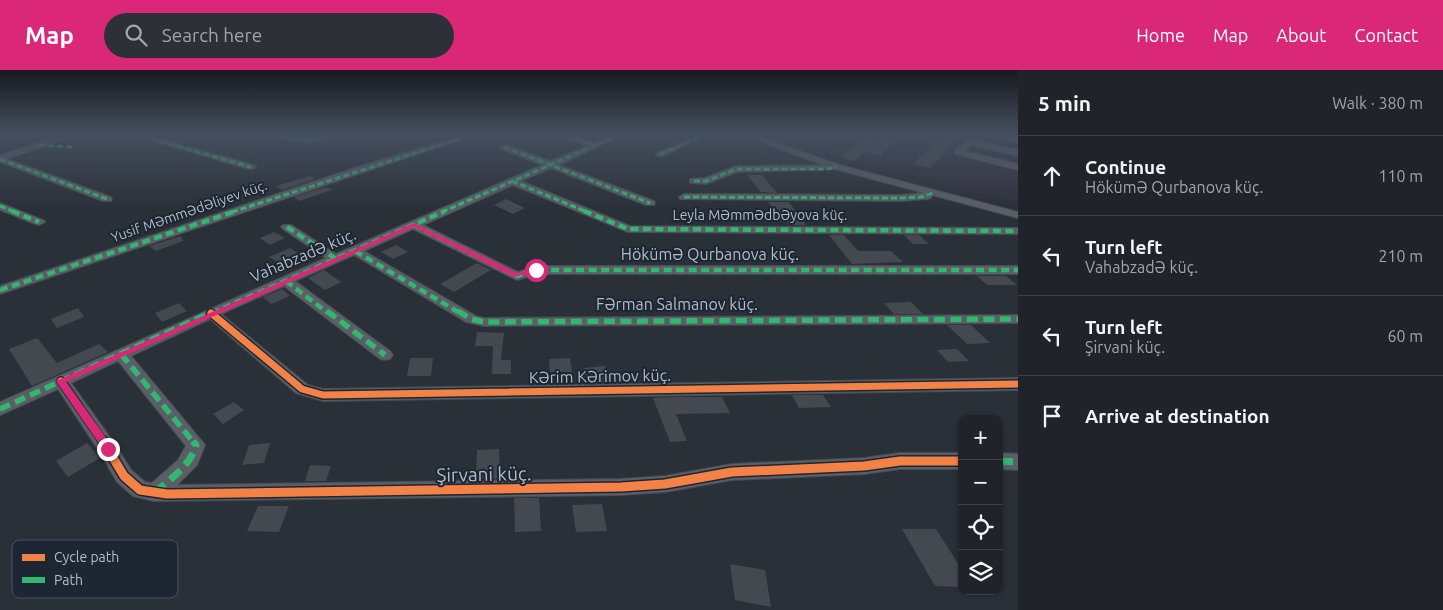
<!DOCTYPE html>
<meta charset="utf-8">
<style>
:root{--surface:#20242a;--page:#2d3036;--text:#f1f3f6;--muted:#a2a4a8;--line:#3d4147;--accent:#db2777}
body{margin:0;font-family:Ubuntu,sans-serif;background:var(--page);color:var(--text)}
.controls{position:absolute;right:15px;bottom:15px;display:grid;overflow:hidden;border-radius:10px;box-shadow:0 1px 4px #0004}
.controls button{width:45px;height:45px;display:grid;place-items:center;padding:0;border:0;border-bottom:1px solid var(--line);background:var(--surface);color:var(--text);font:25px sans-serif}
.stop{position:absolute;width:15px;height:15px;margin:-11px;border:4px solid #db2777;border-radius:50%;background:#fff}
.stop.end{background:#db2777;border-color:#fff;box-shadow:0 1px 5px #0008}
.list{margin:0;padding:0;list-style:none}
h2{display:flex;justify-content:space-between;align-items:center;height:65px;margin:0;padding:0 20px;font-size:21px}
h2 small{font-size:16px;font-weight:400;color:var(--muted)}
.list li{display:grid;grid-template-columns:32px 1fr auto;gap:15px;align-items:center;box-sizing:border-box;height:80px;padding:0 20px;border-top:1px solid var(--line)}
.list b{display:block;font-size:19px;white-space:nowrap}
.list p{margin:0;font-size:16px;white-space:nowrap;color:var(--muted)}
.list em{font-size:16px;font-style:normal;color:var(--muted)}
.icon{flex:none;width:28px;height:28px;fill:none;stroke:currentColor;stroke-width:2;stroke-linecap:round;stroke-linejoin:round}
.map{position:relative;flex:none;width:1018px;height:540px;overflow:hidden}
header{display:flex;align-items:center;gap:30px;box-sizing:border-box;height:70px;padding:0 25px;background:var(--accent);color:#fff}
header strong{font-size:24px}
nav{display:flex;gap:28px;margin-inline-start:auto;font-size:18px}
.search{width:350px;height:45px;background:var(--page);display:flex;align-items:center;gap:12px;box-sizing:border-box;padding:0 18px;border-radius:28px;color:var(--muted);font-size:19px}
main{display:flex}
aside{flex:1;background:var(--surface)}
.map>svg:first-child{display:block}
.medical{fill:#31303e}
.building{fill:#444950}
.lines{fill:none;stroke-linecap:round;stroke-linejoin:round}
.minor-casing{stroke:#484c53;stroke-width:2}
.minor{fill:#5a5e66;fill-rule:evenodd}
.quiet-far3{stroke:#33b770;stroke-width:3;stroke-dasharray:6 3;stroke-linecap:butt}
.quiet-far2{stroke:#33b770;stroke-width:4.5;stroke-dasharray:8 4.5;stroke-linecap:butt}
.quiet-far1{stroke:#33b770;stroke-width:5.5;stroke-dasharray:11 5.5;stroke-linecap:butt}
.quiet{stroke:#33b770;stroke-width:7;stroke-dasharray:14 7;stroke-linecap:butt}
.cycleway-far1-casing{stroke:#1d2633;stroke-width:10}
.cycleway-casing{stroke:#1d2633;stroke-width:12}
.cycleway-far1{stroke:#f48246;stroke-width:7}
.cycleway{stroke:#f48246;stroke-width:9}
.route{fill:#db2777}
.labels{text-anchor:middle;stroke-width:4;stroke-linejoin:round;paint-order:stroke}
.far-street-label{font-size:14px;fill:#b4bcc9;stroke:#1d2633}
.street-label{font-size:16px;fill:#b4bcc9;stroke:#1d2633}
.near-street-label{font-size:19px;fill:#b4bcc9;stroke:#1d2633}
.key{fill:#1d2633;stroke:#4a5360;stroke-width:1}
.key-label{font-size:14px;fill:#b4bcc9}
</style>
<header>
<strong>Map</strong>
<div class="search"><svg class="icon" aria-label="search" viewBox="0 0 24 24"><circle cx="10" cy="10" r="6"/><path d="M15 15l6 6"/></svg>Search here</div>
<nav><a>Home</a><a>Map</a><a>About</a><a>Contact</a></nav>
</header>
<main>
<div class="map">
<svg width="1018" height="540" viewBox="0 0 1018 540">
<rect width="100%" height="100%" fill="#2a3038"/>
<!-- medical -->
<polygon class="medical" points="833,64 978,64 1018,72 1018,134 813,79"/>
<!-- building -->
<g class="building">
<polygon points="881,64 902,64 880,86 865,82 855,91 841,87 865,66 875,69"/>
<polygon points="943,64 962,64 931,98 913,94"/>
<polygon points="747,105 762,105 777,123 761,122"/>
<polygon points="310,106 315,109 282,120 276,116"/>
<polygon points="326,117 332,120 299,131 294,127"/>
<polygon points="506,129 525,138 513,144 494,135"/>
<polygon points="768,132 789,132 806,155 789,155 776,137 772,137"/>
<polygon points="274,162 285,168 270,175 260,168"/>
<polygon points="829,165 844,165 858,181 891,181 903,192 852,194"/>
<polygon points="904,165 919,165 929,174 913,174"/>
<polygon points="181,166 183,171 156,181 149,176"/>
<polygon points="396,175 408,182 393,189 381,182"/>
<polygon points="290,178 300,185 280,194 269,187"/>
<polygon points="477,193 491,200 454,222 440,214"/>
<polygon points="324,200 341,212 325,220 308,208"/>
<polygon points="977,206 1006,206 1017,215 987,215"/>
<polygon points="282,219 290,226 271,234 263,227"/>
<polygon points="911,232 923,244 894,244 884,233"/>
<polygon points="179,233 187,241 162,252 155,243"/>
<polygon points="78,238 84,247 57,258 51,249"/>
<polygon points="947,255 971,255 990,273 967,274"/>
<polygon points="477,262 504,263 501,290 511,290 511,304 492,304 493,276 475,276"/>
<polygon points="37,268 57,293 99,274 108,282 32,316 9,279"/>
<polygon points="957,279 969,291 948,292 937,280"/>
<polygon points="410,288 433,288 431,306 407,306"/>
<polygon points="570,288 572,302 550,302 549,289"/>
<polygon points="605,296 611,313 588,313 584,298"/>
<polygon points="792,325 823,325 831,337 799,338"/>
<polygon points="679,327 722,327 730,343 676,344 687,371 670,372 653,328"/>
<polygon points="234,332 244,340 223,354 213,344"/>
<polygon points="87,373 100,388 68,407 56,391"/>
<polygon points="270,373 264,393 242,395 249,375"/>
<polygon points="499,379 500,409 476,409 477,380"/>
<polygon points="310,395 331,396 326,411 305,411"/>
<polygon points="514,428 539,428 541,461 515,462"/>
<polygon points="602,434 607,461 576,462 572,435"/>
<polygon points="258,436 289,436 279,462 247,461"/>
<polygon points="902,459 936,459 962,500 962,517 935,516"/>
<polygon points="730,494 765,500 771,537 735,530"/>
</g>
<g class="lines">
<!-- minor casing -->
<g class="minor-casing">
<g id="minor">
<polygon points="66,64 78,64 7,89 111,127 112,129 111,131 103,131 0,92 0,85"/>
<polygon points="130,64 142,64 254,95 256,97 254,99 248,99"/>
<path d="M 275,64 C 286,63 296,67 308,68 C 318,68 326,63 336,64 C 321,77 290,75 275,64 Z"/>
<polygon points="466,64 478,64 0,224 0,216 361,96"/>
<path d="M 556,64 L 568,64 L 595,72 L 614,64 L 625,64 L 559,95 L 654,131 L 655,133 L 654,135 L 646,135 L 551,98 L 521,111 L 630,156 L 1018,158 L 1018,164 L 628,162 L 513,115 L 423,155 L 518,202 L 536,196 L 1018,196 L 1018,204 L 537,204 L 517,210 L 413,159 L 364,181 L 476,246 L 484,248 L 1018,245 L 1018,253 L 484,256 L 466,252 L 354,185 L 295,211 L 390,281 L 393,285 L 390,289 L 385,290 L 380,289 L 284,216 L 221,244 L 308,315 L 323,319 L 1018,308 L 1018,320 L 323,331 L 296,323 L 210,249 L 131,286 L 205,375 L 197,395 L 177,415 L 621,409 L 665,406 L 732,394 L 864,388 L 900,383 L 962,383 L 962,399 L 900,399 L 864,404 L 732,410 L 665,422 L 621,425 L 154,431 L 133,426 L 117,412 L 101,384 L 58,319 L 0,345 L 0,332 L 326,188 L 283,159 L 281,157 L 283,155 L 291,155 L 336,184 L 542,95 L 501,79 L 501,75 L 507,75 L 550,91 L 587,76 ZM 118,291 L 186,376 L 178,390 L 152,413 L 145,412 L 131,400 L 115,374 L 71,313 Z"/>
<polygon points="699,64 710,64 663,86 657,86 655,84"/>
<polygon points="740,64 751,64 840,95 1018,142 1018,148 932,125 931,128 927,129 900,131 680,129 679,127 684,124 900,125 924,123 835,99 737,102 706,114 690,113 690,109 705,108 736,96 823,95"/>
<polygon points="985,64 1000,64 1018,67 1018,73"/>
<polygon points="970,69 1018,80 1018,86 972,75 965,81 1018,94 1018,100 955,84 955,80"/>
<polygon points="0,133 43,150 45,152 39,155 35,154 0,140"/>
<polygon points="999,383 1018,384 1018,400 999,399"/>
</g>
</g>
<!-- minor -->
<use href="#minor" class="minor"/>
<!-- quiet-far3 -->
<g class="quiet-far3">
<polyline points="134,64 251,97"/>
<polyline points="279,64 311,70 332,64"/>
<polyline points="560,64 594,75"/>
<polyline points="989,64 1018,70"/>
<polyline points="39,75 72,77"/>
<polyline points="504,77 650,133"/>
<polyline points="660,84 706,64"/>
<polyline points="0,89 107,129"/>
<polyline points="512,111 587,142"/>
<polyline points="694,111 706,111 736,99 827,99 837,97"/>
<polyline points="684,127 900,128 921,127 933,123"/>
<polyline points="0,136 15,142"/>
<polyline points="232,142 474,64"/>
<polyline points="442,142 621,64"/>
</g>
<!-- quiet-far2 -->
<g class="quiet-far2">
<polyline points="12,141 39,152"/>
<polyline points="584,141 628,159 1018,161"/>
<polyline points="414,155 517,206 536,200 1018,200"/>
<polyline points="287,157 336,189"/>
<polyline points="355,181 460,243"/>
<polyline points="286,211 328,243"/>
<polyline points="0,220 236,141"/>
<polyline points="212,243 445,141"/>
</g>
<!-- quiet-far1 -->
<g class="quiet-far1">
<polyline points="327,241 385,285"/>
<polyline points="458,241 471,249 484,252 1018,249"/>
<polyline points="121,284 194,373"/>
<polyline points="0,339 214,241"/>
</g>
<!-- quiet -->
<g class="quiet">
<polyline points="999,391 1018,392"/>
<path d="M 154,423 C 170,409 190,397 196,375 L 193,371"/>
</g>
<!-- cycleway-far1 casing -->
<g class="cycleway-far1-casing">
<g id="cycleway-far1">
<polyline points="211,243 302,319 323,325 1018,314"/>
<polyline points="61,311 104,373"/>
</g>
</g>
<!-- cycleway casing -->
<g class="cycleway-casing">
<polyline id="cycleway" points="103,371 124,406 140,420 167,424 621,417 665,414 732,402 864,396 900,391 962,391"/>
</g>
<!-- cycleway-far1 -->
<use href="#cycleway-far1" class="cycleway-far1"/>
<!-- cycleway -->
<use href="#cycleway" class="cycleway"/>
</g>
<!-- sky -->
<linearGradient id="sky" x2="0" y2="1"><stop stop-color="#171a1f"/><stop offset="0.46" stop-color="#444e5e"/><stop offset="1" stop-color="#444e5e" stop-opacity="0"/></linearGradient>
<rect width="1018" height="139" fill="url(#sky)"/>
<!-- route -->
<polygon class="route" points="414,153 517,203 536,198 539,200 514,207 414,157 66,312 112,376 114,379 108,383 105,382 56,311"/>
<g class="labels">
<!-- far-street labels -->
<g class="far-street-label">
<text transform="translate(189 141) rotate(-19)" y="5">Yusif Məmmədəliyev küç.</text>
<text x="760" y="150">Leyla Məmmədbəyova küç.</text>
</g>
<!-- street labels -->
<g class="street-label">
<text x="710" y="190">Hökümə Qurbanova küç.</text>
<text transform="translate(303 185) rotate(-23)" y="6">Vahabzadə küç.</text>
<text x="677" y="240">Fərman Salmanov küç.</text>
<text transform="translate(600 306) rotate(-1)" y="6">Kərim Kərimov küç.</text>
</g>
<!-- near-street labels -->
<g class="near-street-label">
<text transform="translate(484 404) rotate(-1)" y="7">Şirvani küç.</text>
</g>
</g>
<!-- legend -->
<rect x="12" y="470" width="166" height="58" rx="8" class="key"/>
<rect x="22" y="484" width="23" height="7" fill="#f48246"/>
<rect x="22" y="507" width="23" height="6" fill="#33b770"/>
<g class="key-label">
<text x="54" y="492">Cycle path</text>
<text x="54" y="515">Path</text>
</g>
</svg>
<div class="controls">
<button>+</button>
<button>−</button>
<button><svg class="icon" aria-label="locate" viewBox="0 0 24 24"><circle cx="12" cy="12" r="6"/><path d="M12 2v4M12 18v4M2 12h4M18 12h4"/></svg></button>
<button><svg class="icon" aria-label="layers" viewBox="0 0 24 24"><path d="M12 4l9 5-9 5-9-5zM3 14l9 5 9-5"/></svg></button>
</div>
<div class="stop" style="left:536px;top:200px"></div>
<div class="stop end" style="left:108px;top:379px"></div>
</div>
<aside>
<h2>5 min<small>Walk · 380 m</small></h2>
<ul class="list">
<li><svg class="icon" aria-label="ahead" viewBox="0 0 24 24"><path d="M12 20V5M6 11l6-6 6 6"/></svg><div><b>Continue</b><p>Hökümə Qurbanova küç.</p></div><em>110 m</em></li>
<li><svg class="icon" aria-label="left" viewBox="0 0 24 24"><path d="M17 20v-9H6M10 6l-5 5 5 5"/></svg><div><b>Turn left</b><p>Vahabzadə küç.</p></div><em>210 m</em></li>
<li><svg class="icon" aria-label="left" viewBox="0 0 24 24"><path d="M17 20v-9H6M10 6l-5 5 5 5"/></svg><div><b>Turn left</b><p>Şirvani küç.</p></div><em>60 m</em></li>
<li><svg class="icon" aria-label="arrive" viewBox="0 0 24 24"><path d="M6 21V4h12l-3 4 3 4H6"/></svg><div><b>Arrive at destination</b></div></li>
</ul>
</aside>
</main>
